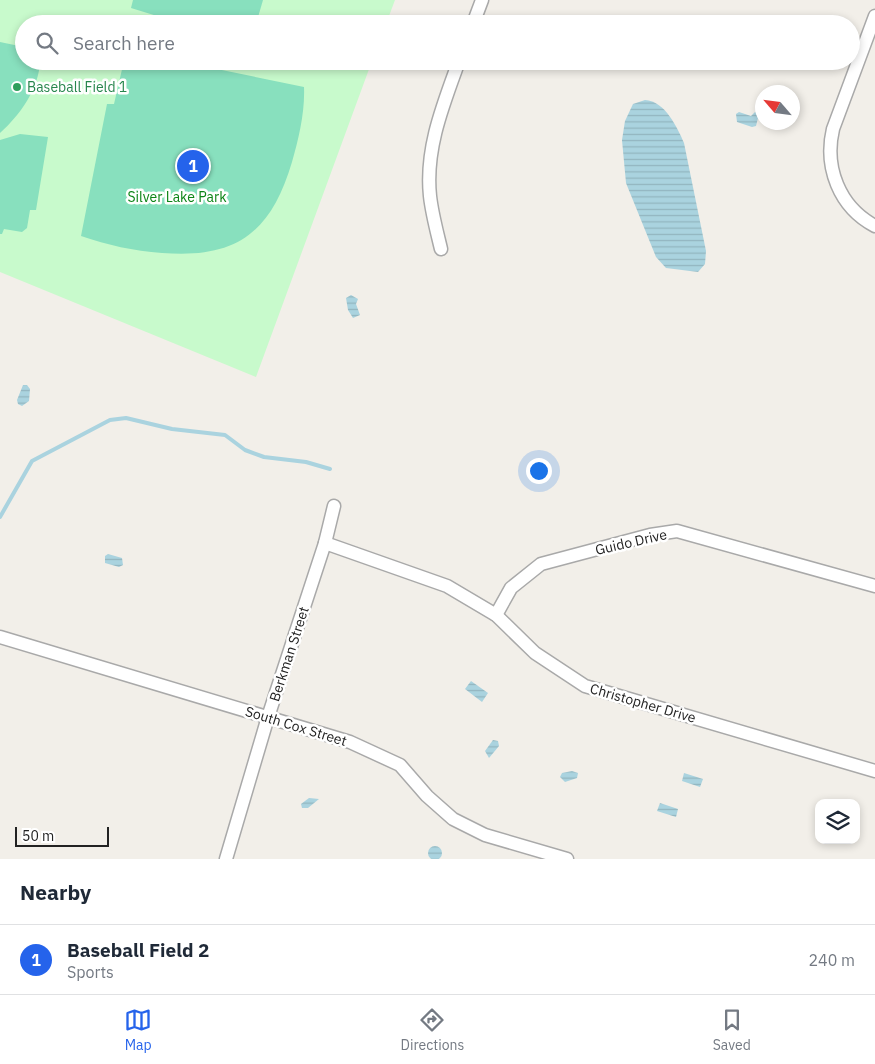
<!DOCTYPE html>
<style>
:root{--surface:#fff;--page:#f6f6f7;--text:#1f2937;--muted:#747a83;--line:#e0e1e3;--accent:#2563eb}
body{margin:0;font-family:"IBM Plex Sans",sans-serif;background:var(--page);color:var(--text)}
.controls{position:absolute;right:15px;bottom:15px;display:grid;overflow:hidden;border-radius:10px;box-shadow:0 2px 8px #0003}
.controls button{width:45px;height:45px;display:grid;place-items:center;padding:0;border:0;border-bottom:1px solid var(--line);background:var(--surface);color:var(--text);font:25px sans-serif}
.compass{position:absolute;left:755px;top:85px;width:45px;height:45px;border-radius:50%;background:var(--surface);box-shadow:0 2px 8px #0003;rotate:298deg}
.scale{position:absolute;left:15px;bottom:12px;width:94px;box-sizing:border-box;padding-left:5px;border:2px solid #222;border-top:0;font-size:14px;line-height:18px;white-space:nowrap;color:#222;-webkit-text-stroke:4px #fff;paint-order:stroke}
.you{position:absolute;left:538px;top:470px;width:18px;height:18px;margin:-12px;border:4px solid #fff;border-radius:50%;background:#1a73e8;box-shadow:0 0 0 8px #1a73e833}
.badge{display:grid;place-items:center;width:32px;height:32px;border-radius:50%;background:var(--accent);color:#fff;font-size:16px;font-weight:700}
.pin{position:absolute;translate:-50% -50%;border:2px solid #fff;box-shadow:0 1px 5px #0006}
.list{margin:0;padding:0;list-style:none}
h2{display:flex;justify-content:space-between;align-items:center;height:65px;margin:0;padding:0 20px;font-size:21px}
h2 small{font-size:16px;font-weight:400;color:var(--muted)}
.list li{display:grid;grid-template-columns:32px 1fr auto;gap:15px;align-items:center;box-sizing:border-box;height:70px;padding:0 20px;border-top:1px solid var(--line)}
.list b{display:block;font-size:19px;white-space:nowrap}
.list p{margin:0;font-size:16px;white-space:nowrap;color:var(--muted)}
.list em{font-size:16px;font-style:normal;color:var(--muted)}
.icon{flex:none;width:28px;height:28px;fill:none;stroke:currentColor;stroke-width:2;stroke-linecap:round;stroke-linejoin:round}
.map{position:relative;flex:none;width:875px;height:859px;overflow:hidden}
.search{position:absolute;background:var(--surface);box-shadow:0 2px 8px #0003;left:15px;right:15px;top:15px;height:55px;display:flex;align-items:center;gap:12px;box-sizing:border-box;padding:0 18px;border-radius:28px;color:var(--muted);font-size:19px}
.sheet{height:135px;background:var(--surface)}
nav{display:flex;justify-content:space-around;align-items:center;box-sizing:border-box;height:70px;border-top:1px solid var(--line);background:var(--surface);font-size:14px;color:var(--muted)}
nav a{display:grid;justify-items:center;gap:2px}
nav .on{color:var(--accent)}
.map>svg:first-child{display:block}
.park{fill:#c8facc}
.pitch{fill:#88e0be}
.water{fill:url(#water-rules)}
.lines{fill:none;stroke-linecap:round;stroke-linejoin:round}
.stream{stroke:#aad3df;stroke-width:4}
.street-casing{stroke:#a9a9a9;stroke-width:15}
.street{stroke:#fff;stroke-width:12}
.leisure-dot{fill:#2e9e5b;stroke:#fff;stroke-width:2}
.labels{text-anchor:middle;stroke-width:5;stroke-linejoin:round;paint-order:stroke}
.leisure-label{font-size:14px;fill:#27864d;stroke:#fff;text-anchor:start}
.park-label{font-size:14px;fill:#0c8416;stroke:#fff}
.street-label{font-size:14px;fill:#222;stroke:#fff}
</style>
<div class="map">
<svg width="875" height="859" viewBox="0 0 875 859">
<defs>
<pattern id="water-rules" width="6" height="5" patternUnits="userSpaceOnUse" patternTransform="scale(1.25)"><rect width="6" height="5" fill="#aad3df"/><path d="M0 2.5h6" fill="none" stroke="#92b5bf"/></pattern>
</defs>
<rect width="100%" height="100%" fill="#f2efe9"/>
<!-- park -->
<polygon class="park" points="0,0 395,0 386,24 24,24 24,61 372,61 256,377 0,272"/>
<!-- pitch -->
<g class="pitch">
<polygon points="133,0 263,0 256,24 183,24 131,8"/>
<path d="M 0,42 L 24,47 L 24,61 L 40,61 C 39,89 20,115 0,133 Z"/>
<path d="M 128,61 L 170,67 L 171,61 L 178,61 L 304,87 C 305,112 299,138 292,162 C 271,233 236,259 162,253 C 133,251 108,245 81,236 L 107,104 L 114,104 L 123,65 Z"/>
<polygon points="20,134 48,137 36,210 30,210 27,228 22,232 4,229 2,234 0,234 0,140"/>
</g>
<!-- water -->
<g class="water">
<path d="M 645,100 C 665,101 677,127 684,143 L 706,251 L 705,264 L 698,272 L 666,268 L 656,257 L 626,183 L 622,140 L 625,121 L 633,104 Z"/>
<polygon points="739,112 751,116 755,112 759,114 756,126 752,127 737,122 736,114"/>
<polygon points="351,295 358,299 356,304 360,315 353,318 348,310 346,298"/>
<polygon points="23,385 27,385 30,389 29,401 22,406 18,404 17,400"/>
<polygon points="108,554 122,558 123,565 119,567 105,563 105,556"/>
<polygon points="471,681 488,693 482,702 465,689"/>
<polygon points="493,740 498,741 499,746 489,758 485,751"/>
<polygon points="572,771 578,773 577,778 565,782 560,777 562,773"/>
<polygon points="684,773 703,779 700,787 682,781"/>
<polygon points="309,798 319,799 308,808 302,808 301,804"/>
<polygon points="660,803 678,809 676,817 657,811"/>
<circle cx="435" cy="853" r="7"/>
</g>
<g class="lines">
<!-- stream -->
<polyline class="stream" points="0,517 32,461 110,420 126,418 172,429 225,435 245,450 264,457 306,462 330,469"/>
<!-- street casing -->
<g class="street-casing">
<g id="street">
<path d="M 875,16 L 833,129 C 824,167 839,207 875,226"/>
<polyline points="473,24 482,0"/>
<path d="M 441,249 C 437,232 432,214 430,196 C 425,149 443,105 459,61"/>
<polyline points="325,543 447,586 496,615 535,653 585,686 875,771"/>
<polyline points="496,615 511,588 541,564 650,535 677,531 875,586"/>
<polyline points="0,637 350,742 400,765 427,796 453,819 485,835 567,859"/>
<polyline points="226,859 268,717 325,543 334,506"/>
</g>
</g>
<!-- street -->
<use href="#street" class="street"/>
</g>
<!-- markers -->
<circle class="leisure-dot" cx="17" cy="87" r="5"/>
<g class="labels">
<!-- leisure labels -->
<g class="leisure-label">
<text x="27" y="92">Baseball Field 1</text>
</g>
<!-- park labels -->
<g class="park-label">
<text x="177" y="202">Silver Lake Park</text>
</g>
<!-- street labels -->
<g class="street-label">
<text transform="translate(631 542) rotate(-13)" y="5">Guido Drive</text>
<text transform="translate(289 654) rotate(-72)" y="5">Berkman Street</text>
<text transform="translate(643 703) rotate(16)" y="5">Christopher Drive</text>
<text transform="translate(296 726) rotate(17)" y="5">South Cox Street</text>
</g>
</g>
</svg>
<div class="controls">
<button><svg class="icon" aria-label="layers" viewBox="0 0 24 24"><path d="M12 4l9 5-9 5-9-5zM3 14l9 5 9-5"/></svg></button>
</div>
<svg class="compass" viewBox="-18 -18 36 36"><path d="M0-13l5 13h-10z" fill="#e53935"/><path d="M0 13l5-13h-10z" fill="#747a83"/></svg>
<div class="scale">50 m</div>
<div class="you"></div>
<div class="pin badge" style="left:193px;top:166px">1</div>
<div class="search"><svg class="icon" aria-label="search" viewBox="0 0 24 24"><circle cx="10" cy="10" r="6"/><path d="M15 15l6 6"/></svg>Search here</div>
</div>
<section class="sheet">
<h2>Nearby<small></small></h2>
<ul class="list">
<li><span class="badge">1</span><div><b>Baseball Field 2</b><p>Sports</p></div><em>240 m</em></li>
</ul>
</section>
<nav>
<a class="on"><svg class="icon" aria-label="map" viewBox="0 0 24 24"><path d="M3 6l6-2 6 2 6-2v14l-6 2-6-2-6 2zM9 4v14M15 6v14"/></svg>Map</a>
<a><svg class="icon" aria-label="directions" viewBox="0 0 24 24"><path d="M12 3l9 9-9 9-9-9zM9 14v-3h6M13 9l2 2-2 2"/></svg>Directions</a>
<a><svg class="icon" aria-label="saved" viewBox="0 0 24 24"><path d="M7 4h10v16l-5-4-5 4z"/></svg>Saved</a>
</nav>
